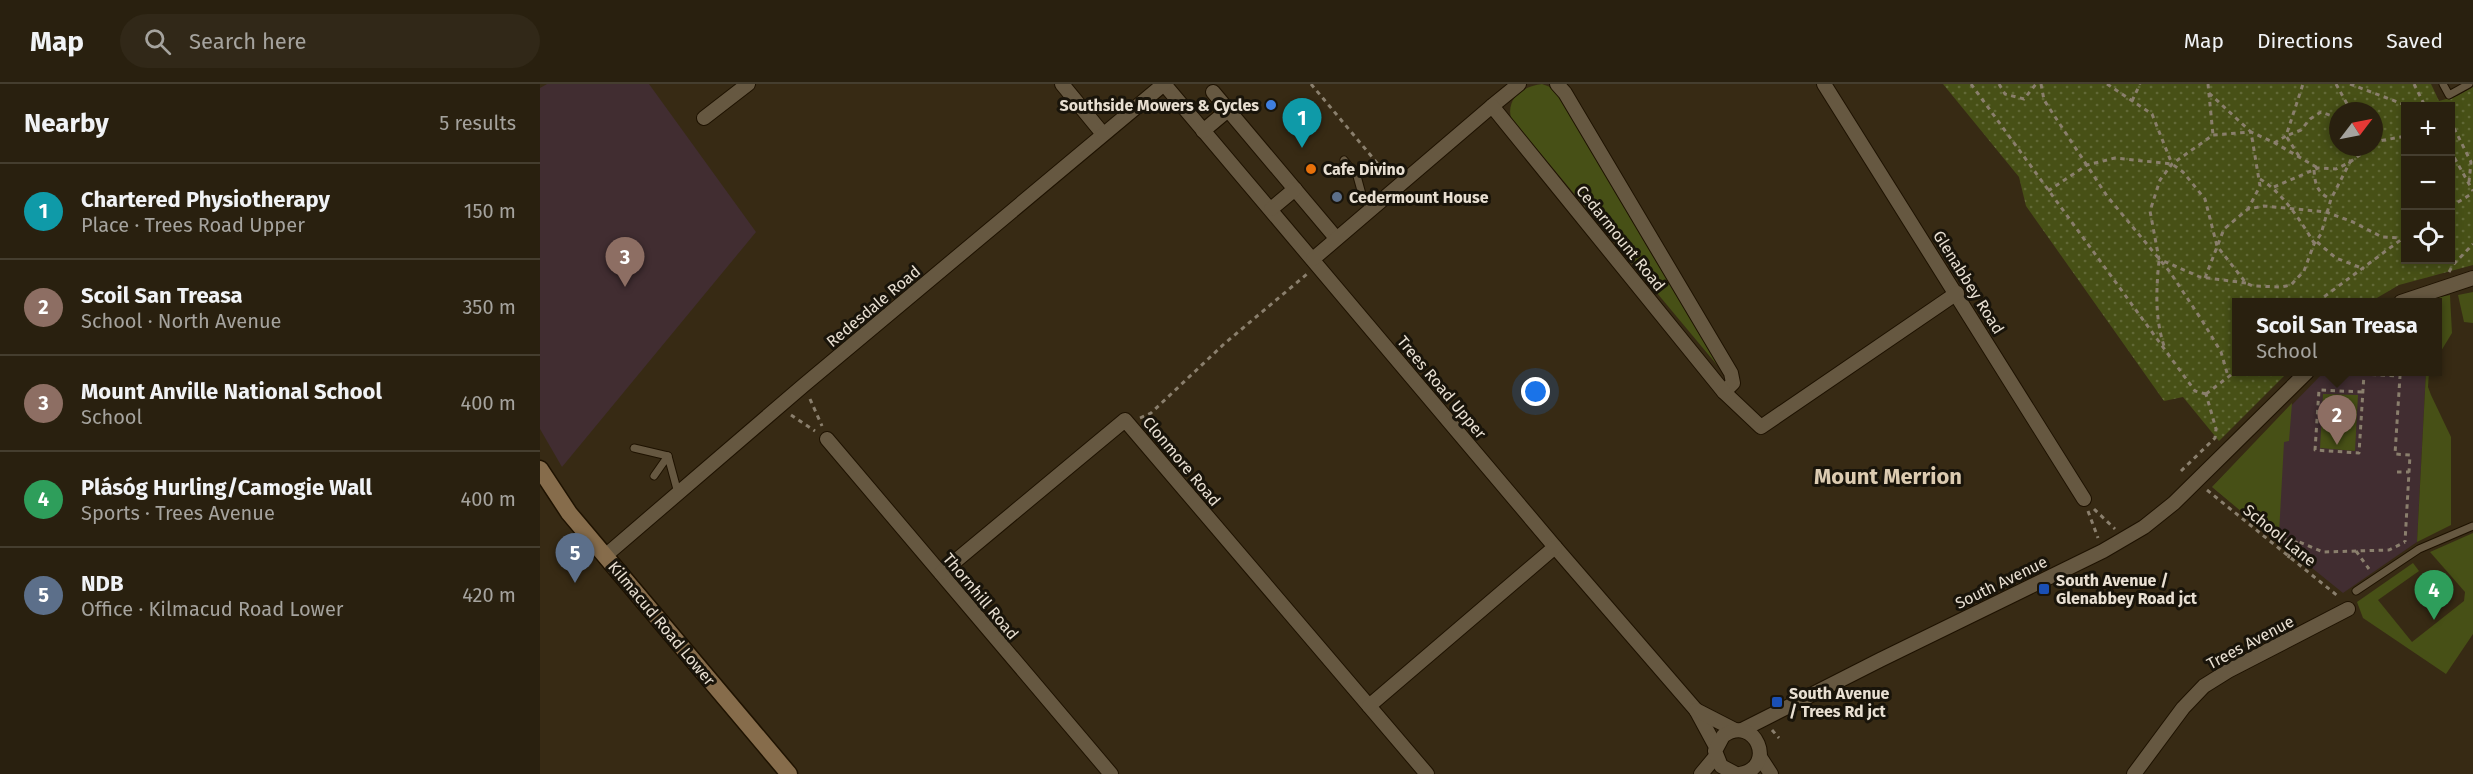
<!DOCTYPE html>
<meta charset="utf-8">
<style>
:root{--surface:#29200f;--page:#312818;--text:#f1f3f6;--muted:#a5a39e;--line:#453e2f;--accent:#2563eb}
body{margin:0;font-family:"Fira Sans",sans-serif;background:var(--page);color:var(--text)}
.controls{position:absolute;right:18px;top:18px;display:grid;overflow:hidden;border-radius:0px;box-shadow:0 3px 9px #0003}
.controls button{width:54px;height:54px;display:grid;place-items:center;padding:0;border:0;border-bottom:2px solid var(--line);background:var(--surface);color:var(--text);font:30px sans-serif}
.compass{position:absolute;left:1789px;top:18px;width:54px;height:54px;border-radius:50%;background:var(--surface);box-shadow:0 3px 9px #0003;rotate:58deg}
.you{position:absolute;left:996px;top:308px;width:21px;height:21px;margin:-15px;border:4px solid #fff;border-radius:50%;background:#1a73e8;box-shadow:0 0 0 9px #1a73e833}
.badge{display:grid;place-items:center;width:39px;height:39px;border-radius:50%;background:var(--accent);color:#fff;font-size:20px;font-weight:700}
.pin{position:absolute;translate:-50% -50px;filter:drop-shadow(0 2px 3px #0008)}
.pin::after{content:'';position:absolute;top:32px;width:21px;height:18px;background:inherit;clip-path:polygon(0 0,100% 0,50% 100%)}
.popup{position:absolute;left:1692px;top:214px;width:210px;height:78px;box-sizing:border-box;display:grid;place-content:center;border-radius:0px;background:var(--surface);filter:drop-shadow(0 2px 4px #0005);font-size:20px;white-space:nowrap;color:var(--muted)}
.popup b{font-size:22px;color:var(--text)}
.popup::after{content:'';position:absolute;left:50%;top:100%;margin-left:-12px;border:12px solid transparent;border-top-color:var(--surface)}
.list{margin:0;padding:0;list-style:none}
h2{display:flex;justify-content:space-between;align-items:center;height:78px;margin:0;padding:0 24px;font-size:26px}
h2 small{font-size:20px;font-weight:400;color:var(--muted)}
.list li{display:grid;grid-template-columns:39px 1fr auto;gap:18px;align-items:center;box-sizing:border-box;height:96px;padding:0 24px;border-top:2px solid var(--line)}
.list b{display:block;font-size:22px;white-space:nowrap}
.list p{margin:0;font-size:20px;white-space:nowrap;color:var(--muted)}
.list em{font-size:20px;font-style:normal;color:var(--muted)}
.icon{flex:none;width:33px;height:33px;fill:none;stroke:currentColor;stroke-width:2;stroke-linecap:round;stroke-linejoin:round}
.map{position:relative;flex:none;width:1933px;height:690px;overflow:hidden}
header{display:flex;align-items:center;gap:36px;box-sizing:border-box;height:84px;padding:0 30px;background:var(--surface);border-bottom:2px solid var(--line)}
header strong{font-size:28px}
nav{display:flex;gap:33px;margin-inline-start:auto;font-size:21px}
.search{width:420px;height:54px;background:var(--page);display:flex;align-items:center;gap:15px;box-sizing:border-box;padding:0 21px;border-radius:33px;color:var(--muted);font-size:22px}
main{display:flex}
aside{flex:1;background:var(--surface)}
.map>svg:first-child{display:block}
.education{fill:#412d31}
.grass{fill:#475016}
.park{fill:url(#park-dots);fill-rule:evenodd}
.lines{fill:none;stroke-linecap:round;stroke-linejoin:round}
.service-casing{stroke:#1e1200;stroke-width:9}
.minor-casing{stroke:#1e1200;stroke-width:16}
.secondary-casing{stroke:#1e1200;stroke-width:19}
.path{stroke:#8a7f6d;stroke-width:3;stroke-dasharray:4.5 4.5;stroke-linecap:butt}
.service{stroke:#665841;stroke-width:7}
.minor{stroke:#665841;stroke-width:14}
.secondary{stroke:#866c4b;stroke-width:16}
.shop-dot{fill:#3f7fe0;stroke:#19140a;stroke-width:2}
.food-dot{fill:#e8710a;stroke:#19140a;stroke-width:2}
.service-dot{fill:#5c6f8a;stroke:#19140a;stroke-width:2}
.transit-dot{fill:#1a4fb4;stroke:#19140a;stroke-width:2}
.labels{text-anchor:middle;stroke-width:6;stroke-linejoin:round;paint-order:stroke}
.poi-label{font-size:16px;font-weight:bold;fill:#e8dfd2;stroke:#19140a;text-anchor:start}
.street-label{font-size:16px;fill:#e8dfd2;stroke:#19140a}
.district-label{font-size:22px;font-weight:bold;fill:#dccbb1;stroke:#19140a}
</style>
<header>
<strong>Map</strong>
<div class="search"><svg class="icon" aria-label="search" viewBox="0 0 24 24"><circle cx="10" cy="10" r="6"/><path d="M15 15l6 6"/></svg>Search here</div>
<nav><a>Map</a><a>Directions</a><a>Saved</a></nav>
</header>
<main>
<aside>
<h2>Nearby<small>5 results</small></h2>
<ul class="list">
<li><span class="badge" style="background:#0f9aa8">1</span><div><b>Chartered Physiotherapy</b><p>Place · Trees Road Upper</p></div><em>150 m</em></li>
<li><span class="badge" style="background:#8d6e63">2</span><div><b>Scoil San Treasa</b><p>School · North Avenue</p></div><em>350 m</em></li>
<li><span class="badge" style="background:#8d6e63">3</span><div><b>Mount Anville National School</b><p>School</p></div><em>400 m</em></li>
<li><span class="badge" style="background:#2e9e5b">4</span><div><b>Plásóg Hurling/Camogie Wall</b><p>Sports · Trees Avenue</p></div><em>400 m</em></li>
<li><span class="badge" style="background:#5c6f8a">5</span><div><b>NDB</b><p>Office · Kilmacud Road Lower</p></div><em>420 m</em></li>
</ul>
</aside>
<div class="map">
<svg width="1933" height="690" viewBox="0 0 1933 690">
<defs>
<pattern id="park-dots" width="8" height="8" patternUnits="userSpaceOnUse" patternTransform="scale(1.5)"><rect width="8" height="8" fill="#475016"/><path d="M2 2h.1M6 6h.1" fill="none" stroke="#626937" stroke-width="1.8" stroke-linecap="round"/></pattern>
</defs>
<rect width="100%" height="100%" fill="#372a14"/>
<!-- education -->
<g class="education">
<polygon points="7,0 109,0 216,148 22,383 0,345 0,4"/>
<polygon points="1784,288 1886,288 1877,458 1803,509 1672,403"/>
</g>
<!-- grass -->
<g class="grass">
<path d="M 1002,0 L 1013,4 L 1021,11 L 1183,283 L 1177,281 L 971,34 C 966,14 983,2 1002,0 Z"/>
<polygon points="1933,208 1933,239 1924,238 1918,211"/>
<polygon points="1910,211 1912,249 1898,272 1898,218 1890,218 1890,215"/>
<polygon points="1886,288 1889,288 1888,303 1891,311 1911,353 1911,441 1877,458"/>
<polygon points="1783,310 1818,311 1815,367 1780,364"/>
<polygon points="1752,319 1749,357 1744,358 1739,450 1733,454 1672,403"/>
<polygon points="1933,449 1933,550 1906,590 1823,534 1817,518 1873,479 1879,487 1838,516 1872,558 1924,517 1925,508 1890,468"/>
</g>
<!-- park -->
<path class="park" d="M 1403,0 L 1891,0 L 1899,17 L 1917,12 L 1933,3 L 1933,181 L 1859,201 L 1830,218 L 1696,218 L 1696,288 L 1748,288 L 1679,357 L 1643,313 L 1624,317 L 1486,122 L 1479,93 ZM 1866,22 L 1910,22 L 1910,176 L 1866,176 ZM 1798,27 L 1834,27 L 1834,63 L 1798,63 Z"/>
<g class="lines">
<!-- service casing -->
<g class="service-casing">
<g id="service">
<polyline points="1903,0 1909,11 1929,0"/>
<polyline points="804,76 817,92 823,114 831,125"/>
<polyline points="94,364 128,372"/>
<polyline points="114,392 128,372 138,409"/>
<polyline points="1816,507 1879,465 1933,442"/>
</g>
</g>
<!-- minor casing -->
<g class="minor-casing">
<g id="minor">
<polyline points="522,0 563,50"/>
<polyline points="624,0 1015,463 1156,626 1176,663"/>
<polyline points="1017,0 1025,9 1191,289 1193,299 1184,308"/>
<polyline points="1284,0 1544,415"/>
<polyline points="673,8 796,154"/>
<polyline points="952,22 979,0"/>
<polyline points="164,34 208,0"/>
<polyline points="663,47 688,26"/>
<polyline points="731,125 755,105"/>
<polyline points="773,175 952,22 1184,308 1221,343 1417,209"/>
<polyline points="1861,218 1933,194"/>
<polyline points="287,355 571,690"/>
<polyline points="65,472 264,301 624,0"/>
<polyline points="401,489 585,336 887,690"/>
<polyline points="829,622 1015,463"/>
<polyline points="1156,626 1195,646"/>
<polyline points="1202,646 1340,576 1563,467 1604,443 1634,419 1767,288"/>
<polyline points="1220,673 1231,690"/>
<polyline points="1161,690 1176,672"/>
<path d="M 1196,690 L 1181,682 L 1175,667 L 1183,652 C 1215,629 1238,683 1200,690"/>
<polyline points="1594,690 1643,624 1664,602 1688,587 1808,525"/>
</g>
</g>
<!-- secondary casing -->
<g class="secondary-casing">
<polyline id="secondary" points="0,385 29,429 249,690"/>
</g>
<!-- path -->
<g class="path">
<polyline points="771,0 848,92"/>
<polyline points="1431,0 1655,307 1666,310"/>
<polyline points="1459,0 1465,10 1484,15 1496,0"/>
<polyline points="1501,0 1504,16 1567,112 1630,188 1663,238 1681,268 1688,292"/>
<polyline points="1567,0 1612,30 1632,80"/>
<polyline points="1668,0 1673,51"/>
<polyline points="1796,0 1811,27"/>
<polyline points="1810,0 1868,22"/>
<polyline points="1874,0 1885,22"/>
<polyline points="1669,9 1711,48 1720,102 1708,125"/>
<polyline points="1592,17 1600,0"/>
<polyline points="1910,36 1931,78 1929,98"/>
<polyline points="1734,59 1746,52 1763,0"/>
<polyline points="1834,61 1839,57 1866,52"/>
<polyline points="1910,66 1933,107"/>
<polyline points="1759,72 1746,52 1761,46 1770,35 1781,28 1798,34"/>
<path d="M 1774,86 C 1775,100 1777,109 1791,115"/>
<path d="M 1720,95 C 1742,108 1761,137 1774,159"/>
<polyline points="1734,103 1778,84 1796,85 1810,78 1831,63"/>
<polyline points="1508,107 1547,81 1575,74 1632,80 1643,88 1665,115 1677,162 1706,199 1713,202 1741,203 1751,201 1764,187 1774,160 1781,150 1791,115 1810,78 1813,63"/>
<polyline points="1910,123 1933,109"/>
<polyline points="1777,158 1796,174 1824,185"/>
<path d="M 1619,177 C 1616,207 1615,234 1624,262"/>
<polyline points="1909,188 1913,181 1933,160"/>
<polyline points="1665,194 1684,145 1708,125 1724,122 1786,128 1813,138 1842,153 1862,154"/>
<polyline points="1706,199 1660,193 1619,175 1610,127 1620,96 1632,80 1673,51 1711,48 1735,59 1778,84"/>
<polyline points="1777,218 1866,152"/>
<polyline points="1822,308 1779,306 1775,366 1819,369 1824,290 1860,292 1855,370 1870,371 1865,458"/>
<polyline points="1666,310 1696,287"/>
<polyline points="270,315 282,342"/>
<polyline points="251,331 275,347"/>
<polyline points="600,334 611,329 684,260 767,190"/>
<polyline points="1641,387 1675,354 1676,345 1666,310"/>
<polyline points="1857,388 1869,388"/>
<polyline points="1667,406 1799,513"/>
<polyline points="1554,425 1575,445"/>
<polyline points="1548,427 1558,454"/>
<polyline points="1742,455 1757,457 1783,468 1849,466 1865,458"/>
<polyline points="1816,467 1829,485"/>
<polyline points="1748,474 1757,457"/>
<polyline points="1232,646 1239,654"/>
</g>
<!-- service -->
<use href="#service" class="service"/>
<!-- minor -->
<use href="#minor" class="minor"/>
<!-- secondary -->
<use href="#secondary" class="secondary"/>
</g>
<!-- markers -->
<circle class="shop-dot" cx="731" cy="21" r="6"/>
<circle class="food-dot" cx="771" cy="85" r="6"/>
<circle class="service-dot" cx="797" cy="113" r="6"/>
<g class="transit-dot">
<rect x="1498" y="499" width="12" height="12" rx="3"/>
<rect x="1231" y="612" width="12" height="12" rx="3"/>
</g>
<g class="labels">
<!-- poi labels -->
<g class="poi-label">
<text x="719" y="27" text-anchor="end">Southside Mowers &amp; Cycles</text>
<text x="783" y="91">Cafe Divino</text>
<text x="809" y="119">Cedermount House</text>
<text x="1516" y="502">South Avenue /<tspan x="1516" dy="18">Glenabbey Road jct</tspan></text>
<text x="1249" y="615">South Avenue<tspan x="1249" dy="18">/ Trees Rd jct</tspan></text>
</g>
<!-- street labels -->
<g class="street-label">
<text transform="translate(1081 154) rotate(51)" y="6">Cedarmount Road</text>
<text transform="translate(1429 198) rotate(58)" y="6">Glenabbey Road</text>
<text transform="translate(333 222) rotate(-40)" y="6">Redesdale Road</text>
<text transform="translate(902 303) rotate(50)" y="6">Trees Road Upper</text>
<text transform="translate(642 377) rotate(50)" y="6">Clonmore Road</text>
<text transform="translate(1740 451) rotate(39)" y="6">School Lane</text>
<text transform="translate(1461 498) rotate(-26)" y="6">South Avenue</text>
<text transform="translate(441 512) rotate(50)" y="6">Thornhill Road</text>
<text transform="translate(122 539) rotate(50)" y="6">Kilmacud Road Lower</text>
<text transform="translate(1710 558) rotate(-28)" y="6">Trees Avenue</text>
</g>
<!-- district labels -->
<g class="district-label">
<text x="1348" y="400">Mount Merrion</text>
</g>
</g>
</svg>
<div class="controls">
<button>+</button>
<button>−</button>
<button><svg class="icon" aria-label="locate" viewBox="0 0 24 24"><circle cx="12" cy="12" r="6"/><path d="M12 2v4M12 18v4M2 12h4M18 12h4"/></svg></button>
</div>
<svg class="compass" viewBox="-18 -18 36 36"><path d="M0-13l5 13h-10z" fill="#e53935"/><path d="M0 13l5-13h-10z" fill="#a5a39e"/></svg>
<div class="you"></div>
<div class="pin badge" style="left:762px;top:64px;background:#0f9aa8">1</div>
<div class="pin badge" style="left:1797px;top:361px;background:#8d6e63">2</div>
<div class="popup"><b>Scoil San Treasa</b>School</div>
<div class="pin badge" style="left:85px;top:203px;background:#8d6e63">3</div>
<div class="pin badge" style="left:1894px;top:536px;background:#2e9e5b">4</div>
<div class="pin badge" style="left:35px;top:499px;background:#5c6f8a">5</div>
</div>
</main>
